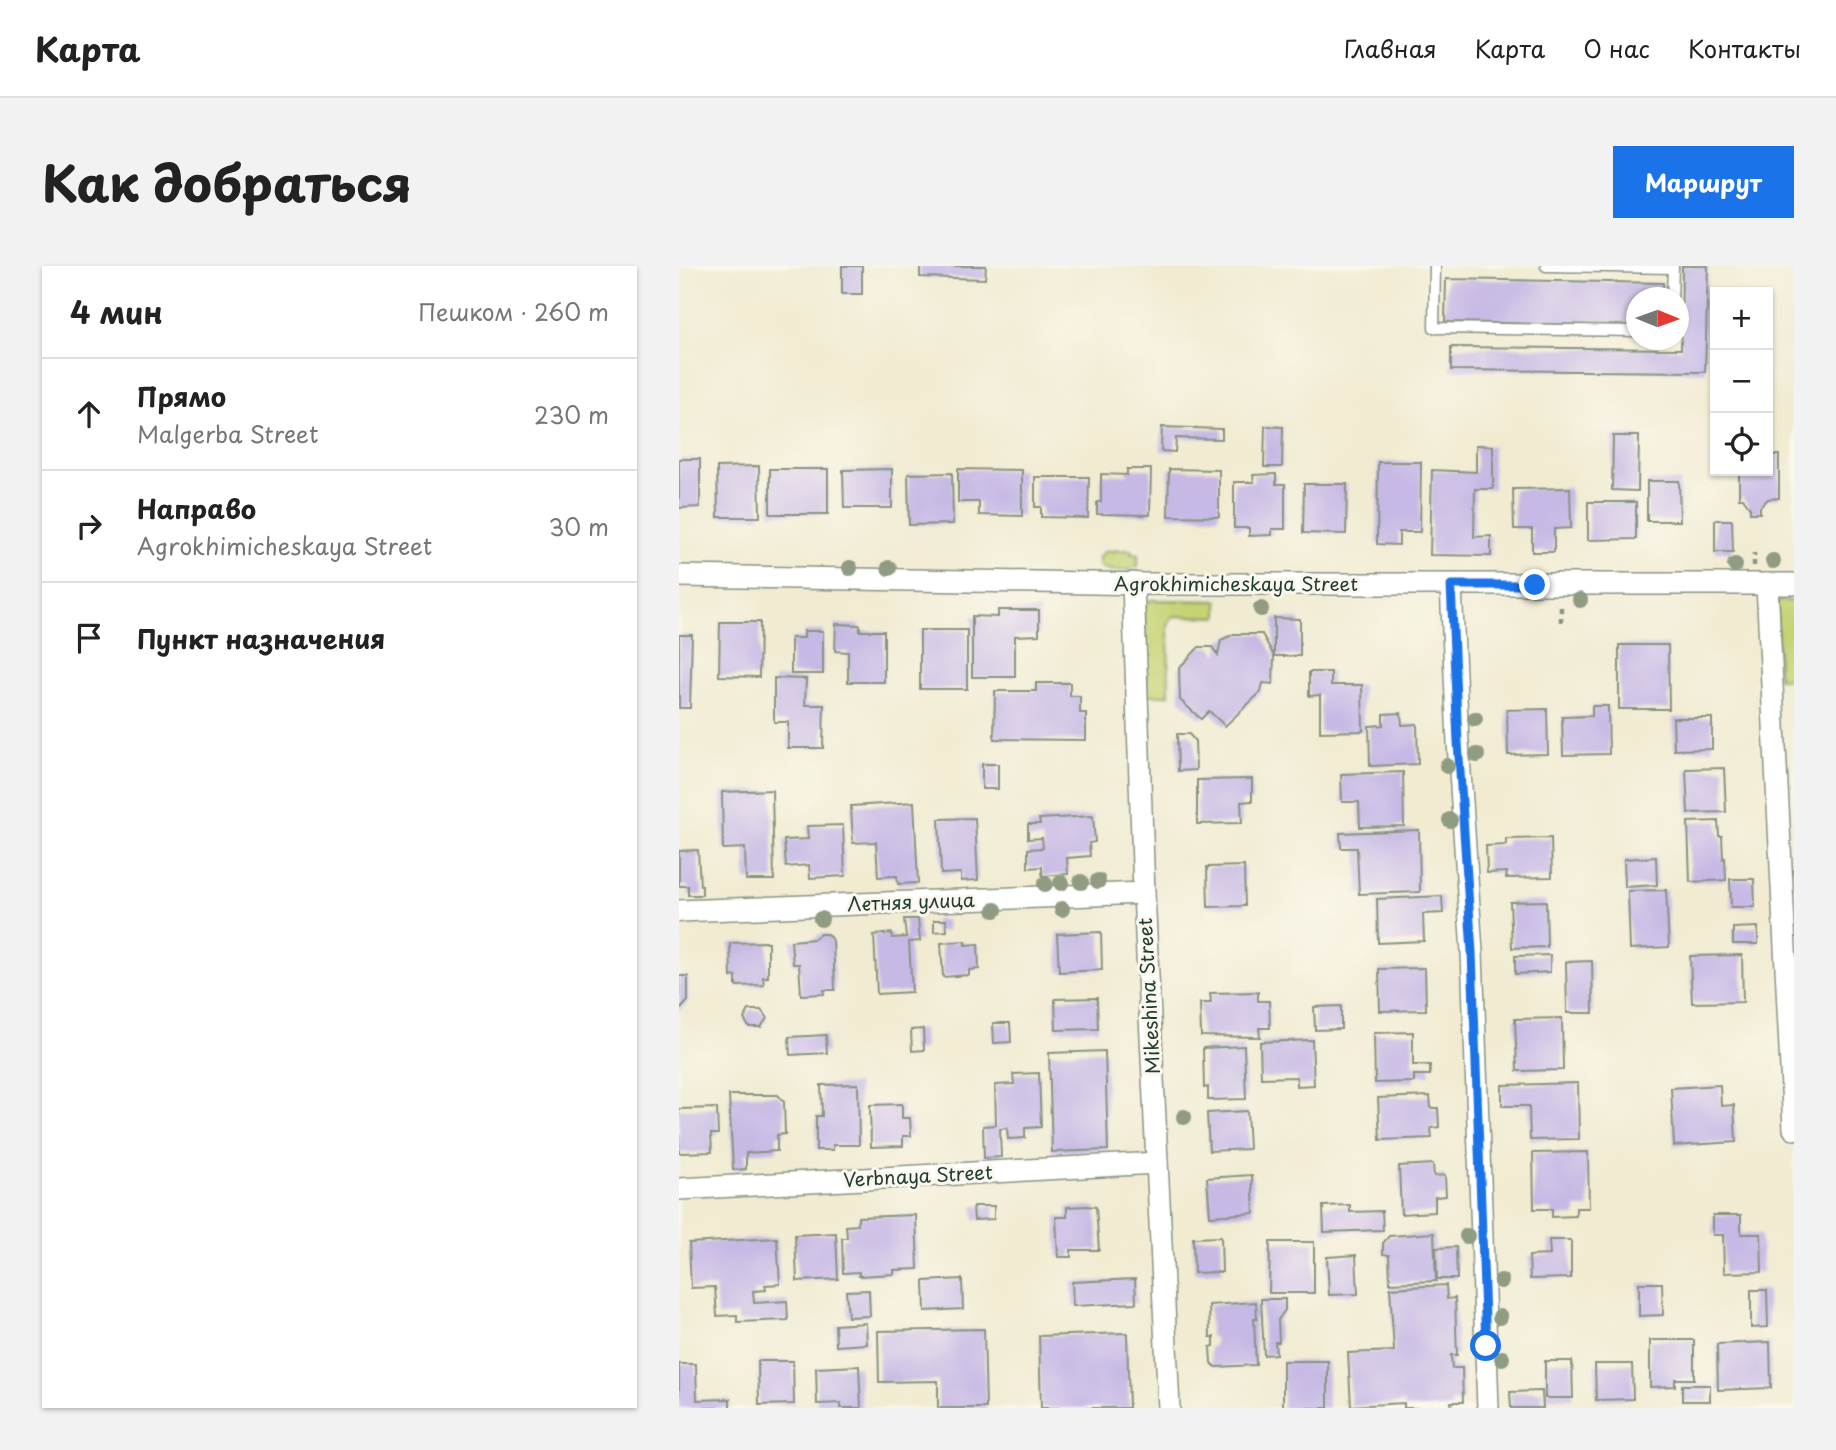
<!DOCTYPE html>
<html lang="ru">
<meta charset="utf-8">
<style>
:root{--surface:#fff;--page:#f2f2f2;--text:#222;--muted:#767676;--line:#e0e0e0;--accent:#1a73e8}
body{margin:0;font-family:"Playpen Sans",sans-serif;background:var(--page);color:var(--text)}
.controls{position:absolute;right:21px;top:21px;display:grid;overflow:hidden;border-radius:0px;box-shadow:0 2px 5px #0004}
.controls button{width:63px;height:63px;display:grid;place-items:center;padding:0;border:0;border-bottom:2px solid var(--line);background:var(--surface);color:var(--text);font:35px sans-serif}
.compass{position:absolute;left:947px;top:21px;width:63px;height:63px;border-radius:50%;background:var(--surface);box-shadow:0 2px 5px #0004;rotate:91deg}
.stop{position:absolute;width:21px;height:21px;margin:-16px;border:5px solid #1a73e8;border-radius:50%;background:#fff}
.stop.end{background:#1a73e8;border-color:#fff;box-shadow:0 2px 7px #0008}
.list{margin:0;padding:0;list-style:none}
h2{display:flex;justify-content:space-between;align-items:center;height:91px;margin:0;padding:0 28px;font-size:30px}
h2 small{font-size:23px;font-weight:400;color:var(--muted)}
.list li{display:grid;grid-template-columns:46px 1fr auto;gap:21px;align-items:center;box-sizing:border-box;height:112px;padding:0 28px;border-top:2px solid var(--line)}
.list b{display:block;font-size:26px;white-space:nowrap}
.list p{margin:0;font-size:23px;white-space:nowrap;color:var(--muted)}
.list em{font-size:23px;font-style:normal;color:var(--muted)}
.icon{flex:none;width:38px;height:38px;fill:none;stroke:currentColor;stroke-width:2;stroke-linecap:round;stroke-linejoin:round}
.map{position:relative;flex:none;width:1115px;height:1142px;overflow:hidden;border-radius:0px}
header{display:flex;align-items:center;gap:42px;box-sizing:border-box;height:98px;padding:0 35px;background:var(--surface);border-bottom:2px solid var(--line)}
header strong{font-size:33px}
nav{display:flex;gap:38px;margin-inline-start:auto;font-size:24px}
.intro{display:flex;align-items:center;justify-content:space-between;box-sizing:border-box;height:168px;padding:0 42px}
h1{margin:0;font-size:49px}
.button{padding:18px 32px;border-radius:0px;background:var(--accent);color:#fff;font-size:24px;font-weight:700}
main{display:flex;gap:42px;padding:0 42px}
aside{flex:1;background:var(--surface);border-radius:0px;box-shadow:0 2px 5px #0004}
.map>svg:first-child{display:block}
.green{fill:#c6d375;stroke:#728854;stroke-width:2}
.building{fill:#c6b9e5}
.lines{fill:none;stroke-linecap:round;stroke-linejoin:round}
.service-casing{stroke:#889482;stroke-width:13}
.minor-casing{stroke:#889482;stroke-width:24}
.path{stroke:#889482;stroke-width:4.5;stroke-dasharray:5 5;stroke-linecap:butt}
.service{stroke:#fff;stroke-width:10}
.minor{stroke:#fff;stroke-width:21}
.tree{fill:#909c82}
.route{stroke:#1a73e8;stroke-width:9}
.labels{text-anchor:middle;stroke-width:6;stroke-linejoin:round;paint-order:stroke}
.street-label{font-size:19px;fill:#1f3d34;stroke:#fbf7ec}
</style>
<header>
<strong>Карта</strong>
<nav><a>Главная</a><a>Карта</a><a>О нас</a><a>Контакты</a></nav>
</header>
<div class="intro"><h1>Как добраться</h1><a class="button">Маршрут</a></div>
<main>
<aside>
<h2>4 мин<small>Пешком · 260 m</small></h2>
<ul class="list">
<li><svg class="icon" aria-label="ahead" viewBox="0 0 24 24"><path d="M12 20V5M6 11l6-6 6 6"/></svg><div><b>Прямо</b><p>Malgerba Street</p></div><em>230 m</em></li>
<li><svg class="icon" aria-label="right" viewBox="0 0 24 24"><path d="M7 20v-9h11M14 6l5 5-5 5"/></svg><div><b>Направо</b><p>Agrokhimicheskaya Street</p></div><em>30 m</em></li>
<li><svg class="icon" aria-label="arrive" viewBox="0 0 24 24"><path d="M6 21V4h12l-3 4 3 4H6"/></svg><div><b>Пункт назначения</b></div></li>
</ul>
</aside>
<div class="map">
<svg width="1115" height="1142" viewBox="0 0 1115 1142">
<rect width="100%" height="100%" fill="#fbf7ec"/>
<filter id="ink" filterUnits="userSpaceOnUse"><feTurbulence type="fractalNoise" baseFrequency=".0143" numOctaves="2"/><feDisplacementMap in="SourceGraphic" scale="14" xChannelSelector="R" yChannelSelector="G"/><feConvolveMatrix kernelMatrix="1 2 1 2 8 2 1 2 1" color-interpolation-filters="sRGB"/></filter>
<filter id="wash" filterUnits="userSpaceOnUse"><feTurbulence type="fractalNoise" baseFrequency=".00686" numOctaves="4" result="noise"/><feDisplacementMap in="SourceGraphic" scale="28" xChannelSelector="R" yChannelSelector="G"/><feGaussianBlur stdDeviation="1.57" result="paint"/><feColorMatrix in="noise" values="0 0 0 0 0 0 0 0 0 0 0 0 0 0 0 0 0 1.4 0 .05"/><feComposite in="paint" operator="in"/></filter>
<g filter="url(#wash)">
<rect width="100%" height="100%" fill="#f1ebd1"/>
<!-- green -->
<g class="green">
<path d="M 452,284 L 453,288 L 459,288 L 459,300 C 449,306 429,306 420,300 L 420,291 L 426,285 Z"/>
<polygon points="471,334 539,335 539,351 494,350 489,358 490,429 468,429 465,342"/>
<polygon points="1098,335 1115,335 1115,413 1099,413"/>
</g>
<g id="blocks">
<!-- building -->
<g class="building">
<rect x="163" y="0" width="20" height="28"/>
<polygon points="241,0 307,0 306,13 241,11"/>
<polygon points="1003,0 1029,0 1026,106 772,104 772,81 1002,83"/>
<polygon points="767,13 984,17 984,32 958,32 958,60 766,56"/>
<polygon points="586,160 604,161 603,201 585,201"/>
<polygon points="483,161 543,163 543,173 497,172 496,186 482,185"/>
<polygon points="934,170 960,170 959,225 933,224"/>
<polygon points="797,179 814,180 814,223 796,223 795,271 812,270 812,290 751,289 753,204 797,206"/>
<polygon points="1089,189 1100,189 1100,232 1089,233 1081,241 1081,247 1071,247 1071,242 1064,232 1060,232 1060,205 1089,205"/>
<polygon points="0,193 21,193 21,241 0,242"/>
<polygon points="699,196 742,196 741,266 720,266 720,279 698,278"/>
<polygon points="80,200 81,251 39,251 38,201"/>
<rect x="91" y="203" width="58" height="45"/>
<polygon points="213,203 213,242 165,242 164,204"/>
<polygon points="279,203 343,204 343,250 300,249 300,236 279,236"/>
<polygon points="448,203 472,203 471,249 418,248 418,236 422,236 422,208 448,209"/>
<polygon points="490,203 540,204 540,251 489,250"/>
<polygon points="273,207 274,258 230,259 229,208"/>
<polygon points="597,208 597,218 606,218 606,263 593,263 593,269 570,270 570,262 555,262 555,216 575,216 574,209"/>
<polygon points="356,211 410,211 409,252 362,251 362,241 356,241"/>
<polygon points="968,215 1000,215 1001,255 968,255"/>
<polygon points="625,218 668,218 667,268 624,267"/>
<polygon points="891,222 892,262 875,263 875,286 853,286 853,263 835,263 834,223"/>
<polygon points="909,236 957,236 957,273 909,274"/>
<polygon points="1036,254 1053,254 1054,286 1036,286"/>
<polygon points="319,344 360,344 360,369 336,370 336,411 293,411 293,350 319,351"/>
<polygon points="595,352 621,353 621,390 595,390"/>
<polygon points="41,356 81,356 80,411 40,410"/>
<polygon points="157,358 181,359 181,365 205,365 205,416 169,416 169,386 156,385"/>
<rect x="241" y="364" width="47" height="59"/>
<polygon points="125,365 144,365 144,408 112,408 112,372 125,372"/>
<polygon points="555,368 583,368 595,390 594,418 584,417 582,426 546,460 530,445 522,453 501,434 500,402 520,381 533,381 539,389 542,374"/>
<polygon points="0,369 13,369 11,442 0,442"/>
<polygon points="940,379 989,379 990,443 940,443"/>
<polygon points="630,406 652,406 652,419 683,419 684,465 641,466 641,429 630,430"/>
<polygon points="95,412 127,413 126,439 145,439 144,482 109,482 109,456 95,456"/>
<polygon points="357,417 391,417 391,430 401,430 401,447 407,447 407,474 315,473 316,425 357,425"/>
<polygon points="913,440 929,440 930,488 884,489 883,451 913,450"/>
<polygon points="868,443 869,488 829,489 828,444"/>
<polygon points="722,447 723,459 738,458 739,498 691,500 690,460 704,459 704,448"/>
<polygon points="994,452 1033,452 1033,483 995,484"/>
<polygon points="498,468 510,468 516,475 517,504 499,505"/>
<rect x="303" y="498" width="16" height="25"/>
<polygon points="1045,502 1047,546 1009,547 1007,503"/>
<polygon points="724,506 725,560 681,561 680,536 663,536 662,508"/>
<polygon points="573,513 573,535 562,536 563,557 518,558 518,514"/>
<polygon points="93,524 95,614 67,614 66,582 44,583 43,526"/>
<polygon points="235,536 239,617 219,618 218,610 199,611 197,576 174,577 172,540"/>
<polygon points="414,550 416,576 410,577 411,590 388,592 389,608 363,610 363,601 349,602 349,583 364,582 363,572 349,573 349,558 361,558 360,553"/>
<polygon points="296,552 299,614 282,615 282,607 262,608 260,553"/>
<polygon points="1039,555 1040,570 1043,570 1044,593 1046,592 1047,614 1011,616 1009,556"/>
<polygon points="164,559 166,610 131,612 130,599 107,601 105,574 129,573 128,560"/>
<polygon points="740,564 741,626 680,628 678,582 662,582 661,567"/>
<polygon points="872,572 873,611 827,612 828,606 808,607 807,580 827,579 827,573"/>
<polygon points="19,584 21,620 23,620 23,629 9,629 9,620 0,620 0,585"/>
<polygon points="977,591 978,619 946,621 945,593"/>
<polygon points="565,600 566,640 529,641 528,601"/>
<polygon points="1051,613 1075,613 1076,641 1052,641"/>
<polygon points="987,624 990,681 951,683 949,625"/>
<polygon points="763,630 764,647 744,648 745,675 699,677 698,633"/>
<polygon points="867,635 868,681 833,682 831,636"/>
<polygon points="225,653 239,653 241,675 230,676 233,726 198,728 195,669 213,667 213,672 227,671"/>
<polygon points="255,654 267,654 268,665 255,666"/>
<polygon points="1079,661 1079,678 1054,678 1054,662"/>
<polygon points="422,666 423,704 380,706 378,668"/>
<polygon points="141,668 148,668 154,675 156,724 145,724 145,728 122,729 120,698 114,698 112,675 135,673"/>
<polygon points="286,675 286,679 299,678 300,703 290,704 290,709 264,711 262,677"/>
<polygon points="89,676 89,711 84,711 85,719 57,720 57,710 52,711 51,677"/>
<polygon points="871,689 871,706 836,708 836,690"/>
<polygon points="1063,689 1064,736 1013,737 1011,690"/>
<polygon points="913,695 914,747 888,747 887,696"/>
<polygon points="746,702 747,744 701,745 700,703"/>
<polygon points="0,710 9,710 9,735 0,745"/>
<polygon points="579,726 579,735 590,735 591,762 580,762 581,771 522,770 521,737 532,737 531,727"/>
<polygon points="418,732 419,763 377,764 376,733"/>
<polygon points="662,740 662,763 636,764 635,741"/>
<polygon points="70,744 82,744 88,752 82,761 70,761 65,753"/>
<polygon points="883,752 884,804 838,805 836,753"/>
<polygon points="314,757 331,757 332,776 315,777"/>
<polygon points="244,763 245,784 233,785 232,764"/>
<polygon points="734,766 734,799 751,799 751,809 735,809 735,816 696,817 695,767"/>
<polygon points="147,769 148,787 111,789 110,771"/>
<polygon points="633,774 635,819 618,820 618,811 582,812 581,776"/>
<polygon points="565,780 567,833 529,834 529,821 525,822 524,782"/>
<polygon points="426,785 429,884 373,886 370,787"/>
<polygon points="360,807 362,861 346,862 346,872 329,873 328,862 321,863 322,891 305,892 304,860 317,859 316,819 335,818 334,808"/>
<polygon points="899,817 900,873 851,874 850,840 823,840 823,819"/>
<polygon points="179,818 180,879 154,879 154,884 137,884 137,850 143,850 142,819"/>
<polygon points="1041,819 1042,840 1055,839 1057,876 995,880 992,822"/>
<polygon points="50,829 99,829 105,836 106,868 98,869 98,885 67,887 67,903 54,904"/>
<polygon points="751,830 752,842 759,842 760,861 752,862 753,872 701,874 699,832"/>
<polygon points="223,838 223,852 231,852 232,870 224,870 224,880 192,881 191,839"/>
<polygon points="38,842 39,868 32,868 33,886 0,887 0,843"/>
<polygon points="568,845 570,883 530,885 528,847"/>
<polygon points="909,886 910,942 897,942 897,950 873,951 873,943 855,943 854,887"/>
<polygon points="754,898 755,910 766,909 767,930 756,931 756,946 722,948 720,900"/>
<polygon points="573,909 575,947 531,950 528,912"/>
<polygon points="671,939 671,946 703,945 704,964 645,966 644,940"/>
<polygon points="294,940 315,940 315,953 295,954"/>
<polygon points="407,940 417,941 420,984 392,984 392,991 379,991 377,951 388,951 388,941"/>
<polygon points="237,949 239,1003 215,1004 215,1008 180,1010 180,1006 164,1007 163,972 168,972 167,960 179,959 179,951"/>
<polygon points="1034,949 1062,949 1062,968 1082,968 1083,1006 1045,1007 1044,969 1034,969"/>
<polygon points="157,967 159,1013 118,1015 116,969"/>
<polygon points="755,967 757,1015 711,1017 710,989 704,988 704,977 710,970"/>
<polygon points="542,971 543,1006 515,1007 514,972"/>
<polygon points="98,972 101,1018 86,1019 87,1024 74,1025 75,1037 108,1035 109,1054 58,1056 58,1049 38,1050 36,1021 12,1022 10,977"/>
<polygon points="870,974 892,974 892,1012 851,1013 850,990 871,989"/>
<polygon points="591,976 635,976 635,1027 590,1027"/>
<polygon points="777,981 778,1013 758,1013 757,982"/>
<polygon points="677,989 679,1028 650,1029 648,991"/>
<polygon points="283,1013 284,1043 246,1045 245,1015"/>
<polygon points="456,1013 457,1037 394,1040 393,1016"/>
<polygon points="960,1017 983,1017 984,1049 960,1050"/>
<polygon points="767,1019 768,1033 776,1032 778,1089 772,1089 773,1102 783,1102 784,1136 772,1136 773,1142 725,1142 725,1137 672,1140 669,1087 715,1085 711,1022"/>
<polygon points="190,1024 191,1050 169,1051 167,1025"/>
<polygon points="1072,1024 1088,1024 1089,1061 1072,1062"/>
<polygon points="582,1033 606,1033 606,1044 599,1054 600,1076 596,1076 597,1088 585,1089"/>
<polygon points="577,1036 578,1053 575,1053 577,1099 537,1101 532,1097 531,1081 535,1080 535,1071 531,1071 530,1039"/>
<polygon points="187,1057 188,1078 157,1080 156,1059"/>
<polygon points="305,1063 307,1142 259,1142 259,1115 200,1116 199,1065"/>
<polygon points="448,1067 450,1142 362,1142 360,1070"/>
<polygon points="971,1074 1015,1074 1015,1113 996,1113 996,1120 971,1121"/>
<polygon points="1091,1076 1092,1122 1039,1124 1038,1078"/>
<polygon points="79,1095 114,1095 115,1138 80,1139"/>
<rect x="604" y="1095" width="45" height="47"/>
<polygon points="866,1095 893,1095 894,1132 866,1132"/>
<polygon points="0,1098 17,1098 18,1134 51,1133 51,1142 0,1142"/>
<polygon points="916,1098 953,1098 954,1133 917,1134"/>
<polygon points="180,1100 182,1142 162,1142 162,1137 138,1138 137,1102"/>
<rect x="1003" y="1119" width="28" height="16"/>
<polygon points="863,1125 864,1142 832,1142 831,1126"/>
</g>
</g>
</g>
<g filter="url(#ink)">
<use href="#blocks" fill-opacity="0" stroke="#889482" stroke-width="2"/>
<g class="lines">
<!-- service casing -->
<g class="service-casing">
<g id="service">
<polyline points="756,0 755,62 958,65"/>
<polyline points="867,0 994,2"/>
<polyline points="993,32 994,0"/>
</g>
</g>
<!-- minor casing -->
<g class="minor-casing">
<g id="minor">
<polyline points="0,310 469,318 1115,318"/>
<polyline points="454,317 465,627 490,1142"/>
<polyline points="1088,318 1115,863"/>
<polyline points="772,319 779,476 793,686 809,1142"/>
<polyline points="0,645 465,627"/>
<polyline points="0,923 478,897"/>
</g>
</g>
<!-- path -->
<g class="path">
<polyline points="1075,300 1075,287"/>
<polyline points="882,356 882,336"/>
</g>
<!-- service -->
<use href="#service" class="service"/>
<!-- minor -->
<use href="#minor" class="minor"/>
</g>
<!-- trees -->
<g class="tree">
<circle cx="1094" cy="295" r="8"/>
<circle cx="1056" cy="299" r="8"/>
<circle cx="171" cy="302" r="8"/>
<circle cx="210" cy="302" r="8"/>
<circle cx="901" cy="334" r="8"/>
<circle cx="582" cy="343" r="8"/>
<circle cx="796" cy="453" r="8"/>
<circle cx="798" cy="489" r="8"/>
<circle cx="768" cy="500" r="8"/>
<circle cx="771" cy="554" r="8"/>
<circle cx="419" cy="615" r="8"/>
<circle cx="402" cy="616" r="8"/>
<circle cx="382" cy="617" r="8"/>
<circle cx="366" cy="618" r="8"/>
<circle cx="383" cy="643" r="8"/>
<circle cx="316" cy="644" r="8"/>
<circle cx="142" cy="653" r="8"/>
<circle cx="505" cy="851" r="8"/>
<circle cx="788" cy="970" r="8"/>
<circle cx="822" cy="1015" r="8"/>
<circle cx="821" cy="1051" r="8"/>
<circle cx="823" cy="1092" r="8"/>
</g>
</g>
<g class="lines" filter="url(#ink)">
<!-- route -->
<polyline class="route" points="807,1080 793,686 779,476 772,319 856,319"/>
</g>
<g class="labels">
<!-- street labels -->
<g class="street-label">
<text x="557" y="325">Agrokhimicheskaya Street</text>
<text transform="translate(232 636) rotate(-2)" y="7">Летняя улица</text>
<text transform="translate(470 730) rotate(-93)" y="7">Mikeshina Street</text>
<text transform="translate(239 910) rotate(-3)" y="7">Verbnaya Street</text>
</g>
</g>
</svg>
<div class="controls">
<button>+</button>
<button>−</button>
<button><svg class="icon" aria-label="locate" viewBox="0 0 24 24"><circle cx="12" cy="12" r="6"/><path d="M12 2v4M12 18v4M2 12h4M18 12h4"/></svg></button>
</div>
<svg class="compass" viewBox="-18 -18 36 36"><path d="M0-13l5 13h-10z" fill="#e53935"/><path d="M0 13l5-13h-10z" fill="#767676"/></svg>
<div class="stop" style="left:807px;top:1080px"></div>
<div class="stop end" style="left:856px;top:319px"></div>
</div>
</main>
